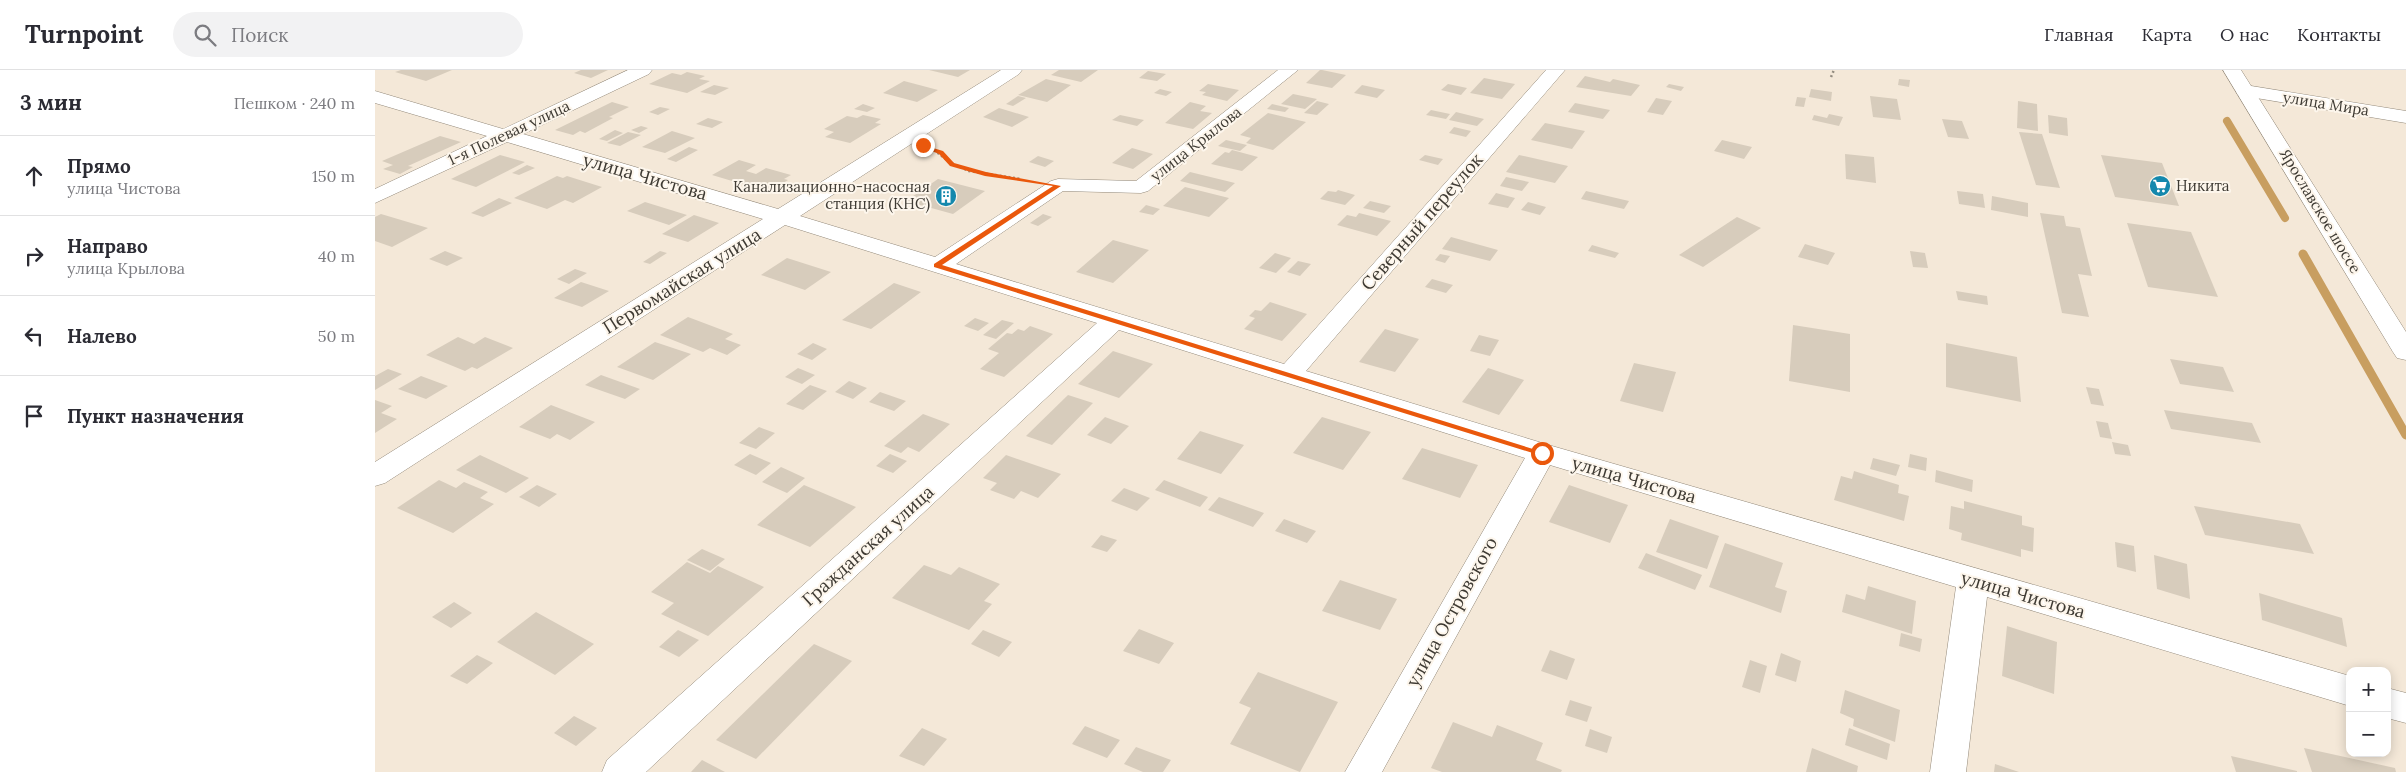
<!DOCTYPE html>
<html lang="ru">
<meta charset="utf-8">
<style>
:root{--surface:#fff;--page:#f2f2f3;--text:#2b2b33;--muted:#7c7c81;--line:#e1e1e2}
body{margin:0;font-family:Lora,serif;background:var(--page);color:var(--text)}
.controls{position:absolute;right:15px;bottom:15px;display:grid;overflow:hidden;border-radius:10px;box-shadow:0 2px 12px #0003}
.controls button{width:45px;height:45px;display:grid;place-items:center;padding:0;border:0;border-bottom:1px solid var(--line);background:var(--surface);color:var(--text);font:25px sans-serif}
.stop{position:absolute;width:15px;height:15px;margin:-11px;border:4px solid #ea580c;border-radius:50%;background:#fff}
.stop.end{background:#ea580c;border-color:#fff;box-shadow:0 1px 5px #0008}
.list{margin:0;padding:0;list-style:none}
h2{display:flex;justify-content:space-between;align-items:center;height:65px;margin:0;padding:0 20px;font-size:21px}
h2 small{font-size:16px;font-weight:400;color:var(--muted)}
.list li{display:grid;grid-template-columns:32px 1fr auto;gap:15px;align-items:center;box-sizing:border-box;height:80px;padding:0 20px;border-top:1px solid var(--line)}
.list b{display:block;font-size:19px;white-space:nowrap}
.list p{margin:0;font-size:16px;white-space:nowrap;color:var(--muted)}
.list em{font-size:16px;font-style:normal;color:var(--muted)}
.icon{flex:none;width:28px;height:28px;fill:none;stroke:currentColor;stroke-width:2;stroke-linecap:round;stroke-linejoin:round}
.map{position:relative;flex:none;width:2031px;height:702px;overflow:hidden}
header{display:flex;align-items:center;gap:30px;box-sizing:border-box;height:70px;padding:0 25px;background:var(--surface);border-bottom:1px solid var(--line)}
header strong{font-size:24px}
nav{display:flex;gap:28px;margin-inline-start:auto;font-size:18px}
.search{width:350px;height:45px;background:var(--page);display:flex;align-items:center;gap:12px;box-sizing:border-box;padding:0 18px;border-radius:28px;color:var(--muted);font-size:19px}
main{display:flex}
aside{flex:1;background:var(--surface)}
.map>svg:first-child{display:block}
.lines{fill:none;stroke-linecap:round;stroke-linejoin:round}
.stream-far1{stroke:#c89e60;stroke-width:8}
.stream{stroke:#c89e60;stroke-width:9}
.building{fill:#d7ccbc}
.street-casing{stroke:#93897a;stroke-width:1}
.secondary-casing{stroke:#93897a;stroke-width:1}
.path{stroke:#928b7f;stroke-width:2.5;stroke-dasharray:2 2.5;stroke-linecap:butt}
.street{fill:#fff;fill-rule:evenodd}
.secondary{fill:#fff;fill-rule:evenodd}
.route{fill:#ea580c}
.labels{text-anchor:middle;stroke-width:4;stroke-linejoin:round;paint-order:stroke}
.far-street-label{font-size:15px;fill:#3e3a33;stroke:#fdf6ec}
.far-poi-label{font-size:15px;fill:#3e3a33;stroke:#fdf6ec;text-anchor:start}
.street-label{font-size:18px;fill:#3e3a33;stroke:#fdf6ec}
</style>
<header>
<strong>Turnpoint</strong>
<div class="search"><svg class="icon" aria-label="search" viewBox="0 0 24 24"><circle cx="10" cy="10" r="6"/><path d="M15 15l6 6"/></svg>Поиск</div>
<nav><a>Главная</a><a>Карта</a><a>О нас</a><a>Контакты</a></nav>
</header>
<main>
<aside>
<h2>3 мин<small>Пешком · 240 m</small></h2>
<ul class="list">
<li><svg class="icon" aria-label="ahead" viewBox="0 0 24 24"><path d="M12 20V5M6 11l6-6 6 6"/></svg><div><b>Прямо</b><p>улица Чистова</p></div><em>150 m</em></li>
<li><svg class="icon" aria-label="right" viewBox="0 0 24 24"><path d="M7 20v-9h11M14 6l5 5-5 5"/></svg><div><b>Направо</b><p>улица Крылова</p></div><em>40 m</em></li>
<li><svg class="icon" aria-label="left" viewBox="0 0 24 24"><path d="M17 20v-9H6M10 6l-5 5 5 5"/></svg><div><b>Налево</b></div><em>50 m</em></li>
<li><svg class="icon" aria-label="arrive" viewBox="0 0 24 24"><path d="M6 21V4h12l-3 4 3 4H6"/></svg><div><b>Пункт назначения</b></div></li>
</ul>
</aside>
<div class="map">
<svg width="2031" height="702" viewBox="0 0 2031 702">
<rect width="100%" height="100%" fill="#f4e8d8"/>
<g class="lines">
<!-- stream-far1 -->
<polyline class="stream-far1" points="1852,51 1910,148"/>
<!-- stream -->
<polyline class="stream" points="1928,184 2031,365"/>
</g>
<!-- building -->
<g class="building">
<polygon points="26,0 77,0 51,11 20,2"/>
<polygon points="206,0 233,0 216,8 199,3"/>
<polygon points="554,0 595,0 583,7"/>
<polygon points="684,0 723,0 706,12 676,5"/>
<polygon points="945,0 947,0 971,5 957,18 931,13"/>
<polygon points="773,1 791,4 782,11 764,8"/>
<polygon points="312,2 330,6 324,9 335,11 312,23 274,14 297,3 306,5"/>
<polygon points="1210,6 1235,12 1238,9 1265,15 1256,26 1201,17"/>
<polygon points="1109,8 1140,14 1127,29 1095,23"/>
<polygon points="671,9 696,15 672,32 643,25"/>
<polygon points="1524,9 1535,10 1534,17 1523,15"/>
<polygon points="529,11 563,20 542,32 508,23"/>
<polygon points="833,14 864,20 852,31 827,25 831,22 824,21"/>
<polygon points="1073,14 1092,18 1086,25 1066,20"/>
<polygon points="1294,14 1309,17 1306,21 1291,17"/>
<polygon points="339,15 354,18 340,25 325,22"/>
<polygon points="987,15 1010,20 1002,28 979,23"/>
<polygon points="785,19 797,22 791,26 779,23"/>
<polygon points="1436,19 1457,22 1456,31 1434,27"/>
<polygon points="918,24 942,29 930,39 906,34"/>
<polygon points="643,26 651,28 638,36 631,34"/>
<polygon points="1495,26 1522,29 1526,50 1498,47"/>
<polygon points="1422,27 1431,28 1429,37 1420,36"/>
<polygon points="1281,28 1297,31 1288,45 1272,42"/>
<polygon points="942,31 954,34 942,45 929,43"/>
<polygon points="1643,31 1662,34 1663,61 1642,58"/>
<polygon points="237,32 254,37 234,47 238,48 210,63 205,61 198,65 180,60"/>
<polygon points="815,32 831,36 825,41 837,43 818,59 790,53"/>
<polygon points="1200,33 1235,40 1228,49 1193,42"/>
<polygon points="488,34 500,38 492,42 479,39"/>
<polygon points="897,34 914,38 910,42 892,39"/>
<polygon points="285,37 295,39 283,45 274,42"/>
<polygon points="624,38 654,47 637,57 608,47"/>
<polygon points="1056,40 1075,44 1071,49 1051,45"/>
<polygon points="1081,42 1109,49 1102,56 1074,50"/>
<polygon points="893,43 931,52 898,80 871,73 876,68 865,65"/>
<polygon points="1454,44 1468,47 1464,56 1437,50 1439,45 1452,48"/>
<polygon points="488,45 506,49 500,53 506,54 475,73 450,67 459,62 449,59 472,46 482,48"/>
<polygon points="745,45 769,50 762,56 737,50"/>
<polygon points="1673,45 1692,48 1693,66 1674,63"/>
<polygon points="333,48 348,52 337,58 321,54"/>
<polygon points="1567,49 1587,51 1594,69 1573,67"/>
<polygon points="1170,53 1210,61 1197,79 1156,70"/>
<polygon points="266,56 273,58 264,63 256,60"/>
<polygon points="1079,57 1096,61 1091,67 1074,63"/>
<polygon points="240,60 248,63 232,71 224,69"/>
<polygon points="297,61 320,68 290,83 267,77"/>
<polygon points="253,62 266,65 245,76 232,73"/>
<polygon points="1644,62 1667,64 1685,118 1661,115"/>
<polygon points="65,66 86,72 33,96 38,97 25,104 8,99 18,95 7,91"/>
<polygon points="851,70 872,75 865,81 843,76"/>
<polygon points="1347,70 1377,77 1369,89 1339,81"/>
<polygon points="314,77 323,80 301,92 292,89"/>
<polygon points="757,78 778,84 758,99 737,93"/>
<polygon points="857,80 883,87 867,101 836,94 850,82 854,83"/>
<polygon points="1470,84 1499,87 1501,113 1471,109"/>
<polygon points="125,85 150,92 101,117 76,109"/>
<polygon points="1050,85 1068,89 1063,95 1044,90"/>
<polygon points="1144,85 1193,96 1180,113 1131,102"/>
<polygon points="1726,85 1787,93 1804,136 1740,127"/>
<polygon points="663,86 679,91 670,97 654,92"/>
<polygon points="364,90 381,95 371,101 381,104 391,98 416,105 409,109 413,110 394,122 337,105"/>
<polygon points="152,95 160,98 144,105 137,103"/>
<polygon points="815,102 860,113 850,122 805,111"/>
<polygon points="182,106 188,108 192,106 227,117 198,133 190,130 172,139 139,128"/>
<polygon points="1131,107 1154,112 1147,121 1125,116"/>
<polygon points="563,109 610,121 578,144 531,131"/>
<polygon points="810,117 854,128 834,147 788,136"/>
<polygon points="963,120 980,125 970,135 945,129 953,121 961,122"/>
<polygon points="1211,121 1254,131 1249,139 1206,129"/>
<polygon points="1582,121 1608,124 1610,138 1584,134"/>
<polygon points="1121,123 1140,128 1133,138 1113,134"/>
<polygon points="1617,126 1653,133 1653,147 1616,140"/>
<polygon points="124,128 137,133 108,147 96,143"/>
<polygon points="995,131 1016,136 1009,143 988,138"/>
<polygon points="270,132 312,145 294,155 252,141"/>
<polygon points="1153,132 1171,137 1165,145 1146,140"/>
<polygon points="771,135 785,139 778,145 764,142"/>
<polygon points="984,143 1016,151 1002,166 962,155 972,145 981,147"/>
<polygon points="1665,143 1689,146 1691,156 1705,158 1717,206 1703,204 1714,247 1687,243"/>
<polygon points="6,144 53,158 17,177 0,171 0,147"/>
<polygon points="668,144 677,147 663,156 655,153"/>
<polygon points="319,145 344,153 313,172 287,164"/>
<polygon points="1362,147 1386,158 1328,197 1304,185"/>
<polygon points="1752,153 1816,162 1843,227 1773,217"/>
<polygon points="1076,167 1123,180 1115,191 1067,179"/>
<polygon points="738,170 774,180 738,213 701,202"/>
<polygon points="1430,174 1460,183 1453,195 1423,187"/>
<polygon points="1217,175 1244,183 1240,188 1213,181"/>
<polygon points="70,181 88,188 72,196 54,189"/>
<polygon points="285,181 292,183 275,194 268,192"/>
<polygon points="1535,181 1550,183 1553,198 1538,197"/>
<polygon points="900,183 916,188 901,203 884,198"/>
<polygon points="1065,184 1075,186 1070,193 1060,190"/>
<polygon points="412,188 456,202 430,220 386,205"/>
<polygon points="923,191 936,194 925,206 912,202"/>
<polygon points="200,199 212,203 194,214 182,209"/>
<polygon points="1057,209 1078,215 1071,223 1050,217"/>
<polygon points="206,212 234,221 207,237 179,228"/>
<polygon points="519,213 546,222 496,259 467,250"/>
<polygon points="1581,221 1612,226 1613,235 1583,230"/>
<polygon points="895,232 932,244 907,271 869,259 880,248 874,246 880,240 886,241"/>
<polygon points="313,247 358,264 350,269 366,275 352,285 335,278 328,282 285,265"/>
<polygon points="600,248 614,253 603,261 589,256"/>
<polygon points="627,250 639,253 621,269 608,265"/>
<polygon points="1418,255 1475,264 1475,322 1414,311"/>
<polygon points="655,256 678,264 629,307 605,299 624,283 613,279 632,263 637,264 643,259 649,261"/>
<polygon points="1010,259 1044,269 1020,302 984,292"/>
<polygon points="1104,265 1124,270 1115,286 1095,281"/>
<polygon points="83,267 99,274 110,267 138,278 102,299 97,297 90,301 51,285"/>
<polygon points="280,272 316,284 278,310 242,297"/>
<polygon points="438,273 452,279 437,290 422,284"/>
<polygon points="1571,273 1642,287 1646,332 1571,317"/>
<polygon points="738,281 778,294 744,328 703,314"/>
<polygon points="1795,289 1848,297 1859,322 1805,314"/>
<polygon points="1259,293 1301,302 1288,342 1245,331"/>
<polygon points="423,298 440,305 427,314 410,307"/>
<polygon points="1113,298 1149,310 1124,345 1087,332"/>
<polygon points="13,299 27,304 0,320 0,306"/>
<polygon points="226,305 265,319 250,329 210,315"/>
<polygon points="46,306 73,316 51,329 23,319"/>
<polygon points="474,311 492,318 478,329 460,322"/>
<polygon points="435,315 452,321 428,340 411,334"/>
<polygon points="1711,317 1724,319 1729,336 1716,334"/>
<polygon points="505,322 531,331 519,341 494,332"/>
<polygon points="693,325 718,333 677,375 651,366"/>
<polygon points="0,330 17,336 6,343 22,349 0,363"/>
<polygon points="176,335 220,352 195,370 182,364 175,369 144,357"/>
<polygon points="1789,340 1877,353 1886,373 1796,359"/>
<polygon points="548,344 575,354 544,382 533,377 526,383 509,376"/>
<polygon points="730,347 754,356 736,374 712,365"/>
<polygon points="947,347 996,362 968,400 918,383"/>
<polygon points="1721,351 1733,353 1737,369 1725,367"/>
<polygon points="384,357 400,363 381,379 364,373"/>
<polygon points="825,361 869,375 846,404 802,389"/>
<polygon points="1737,372 1753,375 1756,386 1740,384"/>
<polygon points="1047,378 1103,395 1085,428 1027,409"/>
<polygon points="375,384 396,393 381,405 359,395"/>
<polygon points="515,384 532,391 518,403 501,396"/>
<polygon points="1535,384 1552,388 1551,401 1533,397"/>
<polygon points="105,385 154,408 131,423 81,400"/>
<polygon points="631,385 686,404 663,428 646,421 639,429 615,420 622,413 608,408"/>
<polygon points="1498,388 1525,395 1521,406 1495,399"/>
<polygon points="406,397 430,408 412,423 387,412"/>
<polygon points="1561,400 1598,410 1597,422 1560,412"/>
<polygon points="1479,401 1524,415 1523,423 1534,426 1529,451 1459,430 1466,406 1477,409"/>
<polygon points="64,410 81,418 89,412 113,422 105,428 119,434 78,463 22,438"/>
<polygon points="789,410 833,427 825,437 780,420"/>
<polygon points="162,415 182,424 164,437 144,427"/>
<polygon points="429,415 481,437 435,477 382,455"/>
<polygon points="1194,415 1253,435 1235,473 1174,452"/>
<polygon points="749,418 775,428 762,441 736,431"/>
<polygon points="844,427 889,443 878,457 833,440"/>
<polygon points="1589,431 1647,446 1647,455 1659,458 1658,482 1646,479 1646,487 1586,470 1587,463 1574,459 1576,436 1589,439"/>
<polygon points="1819,436 1925,454 1939,484 1830,465"/>
<polygon points="909,449 941,461 932,473 900,461"/>
<polygon points="1295,449 1344,466 1332,499 1281,482"/>
<polygon points="726,465 742,470 732,482 716,477"/>
<polygon points="1740,472 1759,476 1761,502 1742,497"/>
<polygon points="1350,473 1408,493 1400,517 1412,521 1406,543 1334,517"/>
<polygon points="327,479 350,489 335,501 312,490"/>
<polygon points="1271,483 1327,505 1320,520 1263,498"/>
<polygon points="1779,485 1812,494 1815,529 1782,519"/>
<polygon points="312,492 335,503 343,496 389,517 333,566 286,544 299,533 276,522"/>
<polygon points="549,495 576,505 584,497 625,514 609,531 617,534 594,560 517,528"/>
<polygon points="965,510 1022,529 1005,560 947,541"/>
<polygon points="1493,516 1541,531 1537,564 1467,542 1471,524 1490,530"/>
<polygon points="1884,523 1967,548 1972,577 1887,550"/>
<polygon points="79,532 97,543 76,558 57,547"/>
<polygon points="161,542 219,574 180,605 122,572"/>
<polygon points="1632,556 1682,572 1679,624 1627,606"/>
<polygon points="764,559 799,573 784,594 748,581"/>
<polygon points="303,560 324,570 304,587 284,577"/>
<polygon points="608,560 637,572 624,587 596,574"/>
<polygon points="1526,563 1547,569 1545,582 1524,576"/>
<polygon points="439,574 477,591 381,689 341,670"/>
<polygon points="1175,580 1200,589 1192,610 1166,601"/>
<polygon points="1406,583 1426,591 1421,612 1400,605"/>
<polygon points="102,585 118,593 92,614 75,606"/>
<polygon points="1375,590 1392,596 1385,623 1367,617"/>
<polygon points="883,602 963,632 925,702 855,674 876,638 864,633"/>
<polygon points="1470,620 1525,640 1520,672 1478,656 1479,649 1465,643"/>
<polygon points="1195,630 1217,637 1212,652 1190,645"/>
<polygon points="199,646 222,658 201,676 179,663"/>
<polygon points="1078,652 1117,667 1122,655 1168,673 1161,690 1187,700 1186,702 1067,702 1056,698"/>
<polygon points="710,656 745,670 732,688 697,674"/>
<polygon points="547,658 572,669 549,696 524,686"/>
<polygon points="1474,658 1515,674 1512,690 1470,675"/>
<polygon points="1215,659 1237,667 1232,683 1210,676"/>
<polygon points="761,677 796,690 788,702 768,702 749,694"/>
<polygon points="1437,678 1483,696 1482,702 1431,702"/>
<polygon points="1929,678 2020,698 2021,702 1937,702"/>
<polygon points="1856,686 1922,701 1922,702 1861,702"/>
<polygon points="327,690 350,702 316,702"/>
<polygon points="1620,694 1644,702 1619,702"/>
</g>
<g class="lines">
<!-- street casing -->
<g class="street-casing">
<g id="street">
<polygon points="253,0 277,0 274,4 148,64 403,139 626,0 647,0 644,4 425,146 560,187 676,111 683,109 761,111 903,0 923,0 773,121 766,123 688,121 581,194 909,294 1171,0 1190,0 931,301 1177,376 1975,606 1975,636 1612,527 1591,702 1555,702 1581,517 1175,395 1007,702 970,702 1150,388 744,260 271,702 227,702 232,690 722,253 410,155 10,413 0,416 0,392 388,149 132,72 0,133 0,119 112,66 0,33 0,21 128,59"/>
<polygon points="1870,15 2031,41 2031,53 1863,25 1861,21 1863,17"/>
<polygon points="2012,618 2031,623 2031,653 2012,648"/>
</g>
</g>
<!-- secondary casing -->
<g class="secondary-casing">
<polygon id="secondary" points="1848,0 1866,0 2031,262 2031,290 2022,288 2018,282"/>
</g>
<!-- path -->
<g class="path">
<polyline points="1456,7 1459,0"/>
<polyline points="559,80 576,93 594,101 646,109"/>
</g>
<!-- street -->
<use href="#street" class="street"/>
<!-- secondary -->
<use href="#secondary" class="secondary"/>
</g>
<!-- route -->
<polygon class="route" points="545,74 568,81 579,93 611,102 686,116 567,195 1171,383 1164,385 559,197 559,194 678,116 610,106 575,96 564,84 545,76"/>
<!-- icons -->
<defs>
<g id="supermarket-disc" transform="scale(1.125)"><circle r="9.5" fill="#1488ad" stroke="#fdf6ec"/><path d="M-6-5.5h2.5l.6 2H6L4.5 2H-2.5L-4.4-4H-6ZM-1.5 3.2a1.3 1.3 0 1 0 .1 0ZM3 3.2a1.3 1.3 0 1 0 .1 0Z" fill="#fff"/></g>
<g id="building-disc" transform="scale(1.125)"><circle r="9.5" fill="#1488ad" stroke="#fdf6ec"/><path d="M-4-6H4V6H1V3H-1V6H-4ZM-2.5-4.3h1.7v1.8h-1.7ZM.8-4.3h1.7v1.8H.8ZM-2.5-1h1.7V.8h-1.7ZM.8-1h1.7V.8H.8Z" fill="#fff"/></g>
</defs>
<g fill-rule="evenodd">
<use href="#supermarket-disc" x="1785" y="116"/>
<use href="#building-disc" x="571" y="126"/>
</g>
<g class="labels">
<!-- far-street labels -->
<g class="far-street-label">
<text transform="translate(1951 34) rotate(9)" y="5">улица Мира</text>
<text transform="translate(134 63) rotate(-25)" y="5">1-я Полевая улица</text>
<text transform="translate(821 74) rotate(-38)" y="5">улица Крылова</text>
<text transform="translate(1945 141) rotate(59)" y="5">Ярославское шоссе</text>
</g>
<!-- far-poi labels -->
<g class="far-poi-label">
<text x="1801" y="121">Никита</text>
<text x="555" y="122" text-anchor="end">Канализационно-насосная<tspan x="555" dy="17">станция (КНС)</tspan></text>
</g>
<!-- street labels -->
<g class="street-label">
<text transform="translate(270 107) rotate(16)" y="6">улица Чистова</text>
<text transform="translate(1047 152) rotate(-49)" y="6">Северный переулок</text>
<text transform="translate(307 211) rotate(-32)" y="6">Первомайская улица</text>
<text transform="translate(1259 410) rotate(16)" y="6">улица Чистова</text>
<text transform="translate(493 476) rotate(-42)" y="6">Гражданская улица</text>
<text transform="translate(1648 525) rotate(16)" y="6">улица Чистова</text>
<text transform="translate(1077 542) rotate(-61)" y="6">улица Островского</text>
</g>
</g>
</svg>
<div class="controls">
<button>+</button>
<button>−</button>
</div>
<div class="stop" style="left:1167px;top:383px"></div>
<div class="stop end" style="left:548px;top:75px"></div>
</div>
</main>
